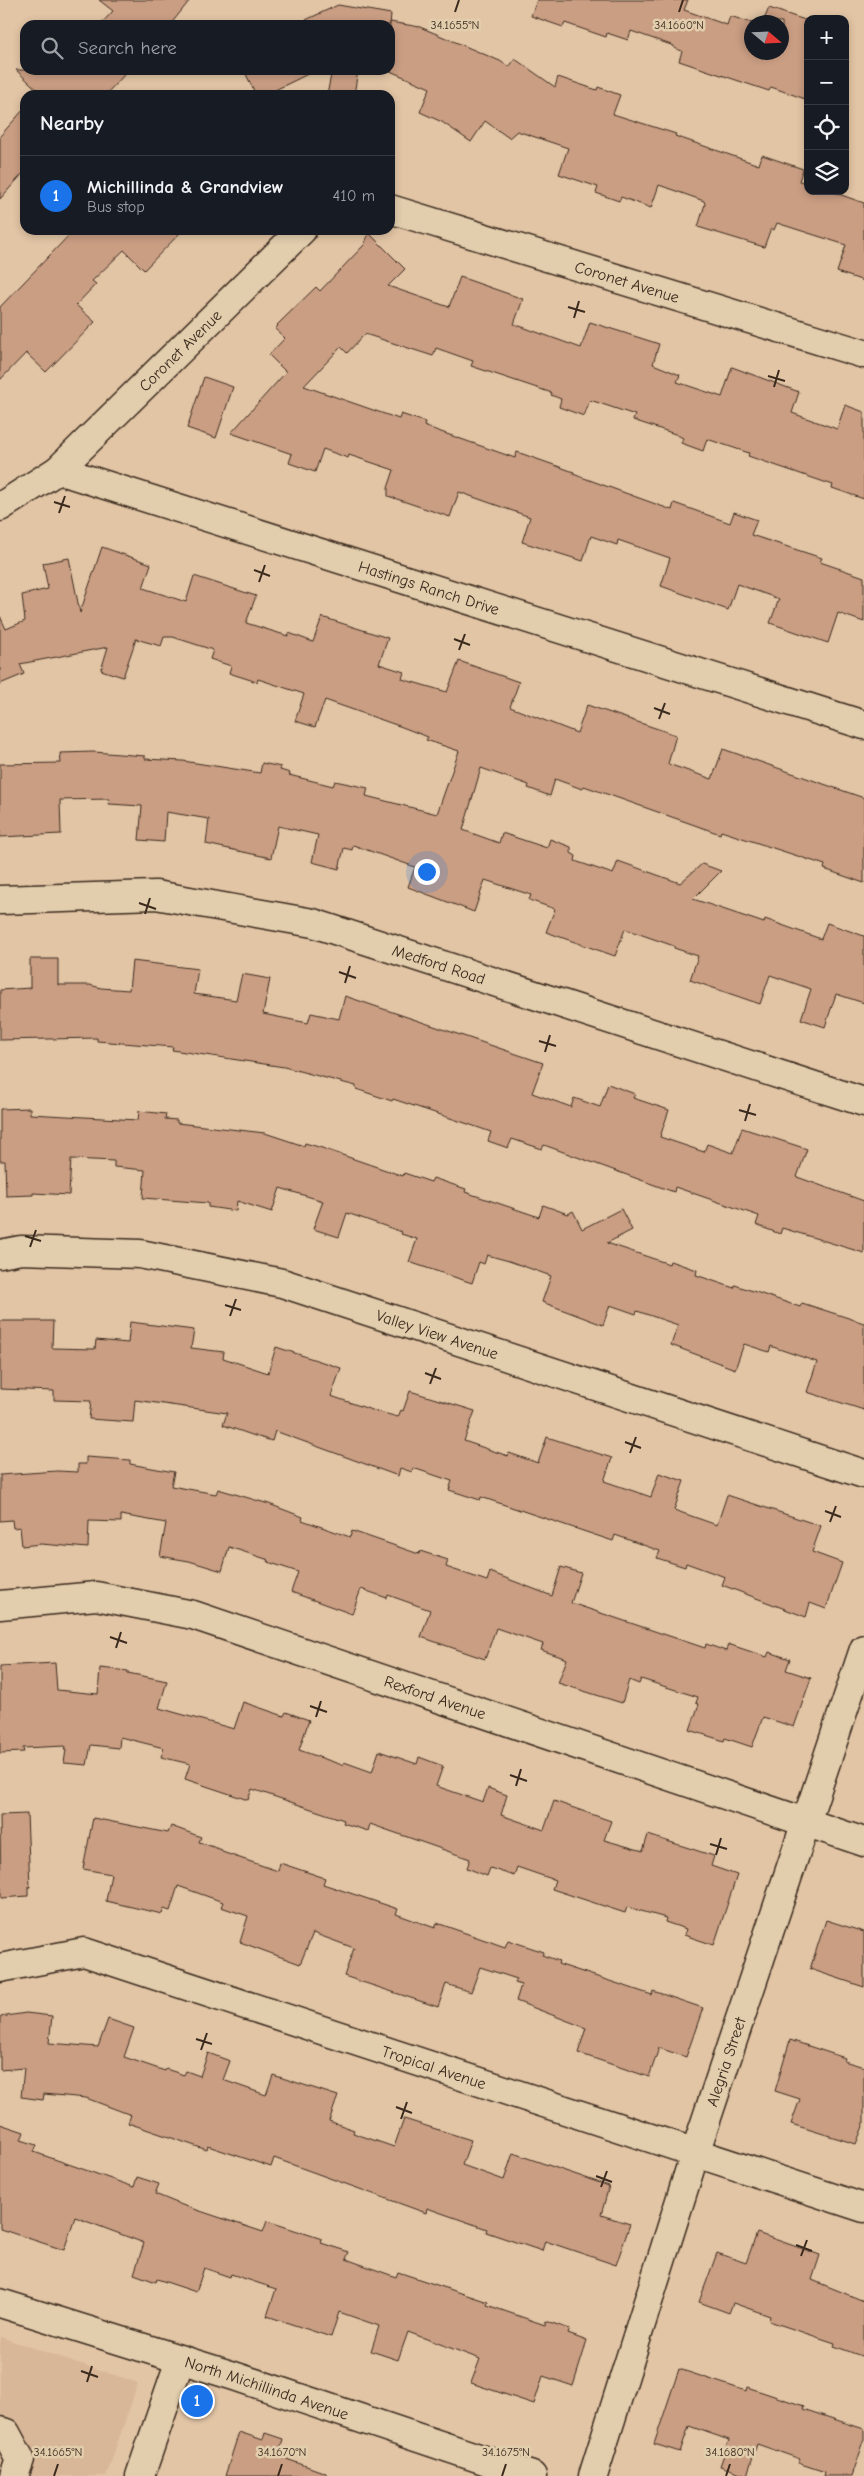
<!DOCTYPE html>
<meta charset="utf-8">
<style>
:root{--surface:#171b24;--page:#242831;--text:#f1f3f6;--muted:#9ea1a6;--line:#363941;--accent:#1a73e8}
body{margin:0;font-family:"Comic Neue",sans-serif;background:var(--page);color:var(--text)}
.controls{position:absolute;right:15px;top:15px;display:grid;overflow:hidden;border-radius:10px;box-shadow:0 2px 8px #0003}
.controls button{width:45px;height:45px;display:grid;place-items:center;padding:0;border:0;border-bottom:1px solid var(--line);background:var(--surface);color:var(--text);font:25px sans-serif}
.compass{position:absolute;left:744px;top:15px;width:45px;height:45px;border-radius:50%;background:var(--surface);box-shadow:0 2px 8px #0003;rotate:109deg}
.you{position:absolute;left:426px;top:871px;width:18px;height:18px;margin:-12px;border:4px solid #fff;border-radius:50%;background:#1a73e8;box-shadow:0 0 0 8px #1a73e833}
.badge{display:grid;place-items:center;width:32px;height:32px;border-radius:50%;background:var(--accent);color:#fff;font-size:16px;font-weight:700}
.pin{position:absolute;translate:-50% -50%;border:2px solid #fff;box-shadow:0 1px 5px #0006}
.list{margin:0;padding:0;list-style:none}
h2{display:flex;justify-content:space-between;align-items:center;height:65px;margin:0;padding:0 20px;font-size:21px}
h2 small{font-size:16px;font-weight:400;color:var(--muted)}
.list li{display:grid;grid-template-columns:32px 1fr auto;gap:15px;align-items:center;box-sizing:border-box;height:80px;padding:0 20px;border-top:1px solid var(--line)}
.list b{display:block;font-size:19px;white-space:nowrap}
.list p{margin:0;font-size:16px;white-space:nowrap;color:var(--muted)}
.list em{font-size:16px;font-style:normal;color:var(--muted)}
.icon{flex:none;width:28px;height:28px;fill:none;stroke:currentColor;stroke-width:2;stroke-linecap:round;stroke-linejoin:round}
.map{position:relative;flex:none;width:864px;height:2476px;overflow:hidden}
.search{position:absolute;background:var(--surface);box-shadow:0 2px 8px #0003;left:20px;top:20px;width:375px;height:55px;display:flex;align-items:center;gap:12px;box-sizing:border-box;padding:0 18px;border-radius:15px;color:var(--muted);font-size:19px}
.panel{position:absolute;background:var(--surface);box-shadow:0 2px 8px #0003;left:20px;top:90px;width:375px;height:145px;border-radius:15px}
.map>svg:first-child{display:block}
.built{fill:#d8b698}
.building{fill:#ca9e83;stroke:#3b2a1e}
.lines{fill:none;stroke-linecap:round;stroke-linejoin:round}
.minor-casing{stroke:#3b2a1e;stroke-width:31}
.minor{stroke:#e2cead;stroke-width:28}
.ticks{fill:none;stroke:#3b2a1e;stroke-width:2}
.labels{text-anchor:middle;stroke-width:5;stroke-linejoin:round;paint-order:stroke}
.street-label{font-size:16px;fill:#3b2a1e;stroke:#e2cead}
.ticks-label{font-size:12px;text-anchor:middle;fill:#3b2a1e;stroke:#e2cead;stroke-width:5;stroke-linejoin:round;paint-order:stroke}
</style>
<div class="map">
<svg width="864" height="2476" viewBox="0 0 864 2476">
<rect width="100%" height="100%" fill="#e2c5a5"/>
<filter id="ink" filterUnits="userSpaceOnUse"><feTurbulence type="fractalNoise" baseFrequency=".02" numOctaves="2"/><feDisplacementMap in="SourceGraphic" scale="10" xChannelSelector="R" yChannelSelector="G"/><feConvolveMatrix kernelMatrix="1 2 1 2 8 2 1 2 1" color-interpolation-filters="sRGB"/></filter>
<g filter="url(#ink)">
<!-- built -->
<polygon class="built" points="0,2337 138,2383 106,2476 0,2476"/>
<!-- building -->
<g class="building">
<polygon points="99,0 190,0 170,25 100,25 113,11"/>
<polygon points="537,0 688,0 684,10 727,25 730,16 752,23 752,52 782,52 782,22 763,22 769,8 808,21 808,100 771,87 769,91 679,61 682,51 674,48 674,46 631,31 628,40 607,33 606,37 565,23 563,27 531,16"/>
<polygon points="338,5 391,14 390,25 295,25"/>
<polygon points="390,22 420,27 500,61 509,67 515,59 555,87 558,77 597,90 598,87 620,95 613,114 676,134 675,136 759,165 762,155 803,169 799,181 808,183 808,191 830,191 864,203 864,281 837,272 846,245 777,223 774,230 771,228 764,247 698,227 705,204 704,201 659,185 651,208 621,197 619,201 596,193 598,187 559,174 568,148 517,131 509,138 485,121 471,142 442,122 420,112 430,88 390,71"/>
<polygon points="16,70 129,70 105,95 43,95"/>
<polygon points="244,70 316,70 265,95 256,95"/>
<polygon points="332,70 358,70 354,95 327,95"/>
<polygon points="25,108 25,171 0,199 0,136"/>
<polygon points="74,230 183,230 144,270 124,250 92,281 96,284 76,305 95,322 46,372 26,353 0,380 0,307"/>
<polygon points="369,233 405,269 388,286 449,307 460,277 523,299 514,324 581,348 590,322 659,344 653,364 680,375 677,382 722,397 732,367 799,392 792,413 837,429 845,405 864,412 864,499 832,488 833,485 748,456 749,453 707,439 703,451 681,443 683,438 675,434 633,420 635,415 590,400 584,416 559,407 561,399 551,395 552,393 471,366 473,361 436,348 433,356 365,334 347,353 341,347 304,386 399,419 401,414 425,422 424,426 515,458 517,452 574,472 573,474 672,510 674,503 730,523 734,512 757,520 751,535 822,558 820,562 864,577 864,622 838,613 828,643 770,623 779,599 737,584 728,610 661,586 670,558 618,540 617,545 591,536 583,561 522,542 530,517 459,492 450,517 388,496 388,488 394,470 349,455 348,458 323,449 315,472 289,463 292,454 231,433 286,372 269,355 285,338 275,329 278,326 277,325 316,287 320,291 364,245"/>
<polygon points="204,377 233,387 216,438 187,428"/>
<polygon points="102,547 151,564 143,588 186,602 194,576 256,596 246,623 288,636 289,633 313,642 322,617 388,638 379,664 404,672 402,679 447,692 459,661 519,682 510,707 577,733 587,705 676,735 668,764 712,779 723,749 864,798 864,883 824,869 825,865 721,831 720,834 584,786 582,789 555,779 550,796 528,788 529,785 481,768 463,830 499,843 502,833 547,848 550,839 571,847 571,853 576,856 575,861 613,874 618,861 680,883 702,864 721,871 693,899 764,923 765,919 821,939 827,923 864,936 864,1003 836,994 825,1027 801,1019 811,989 770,975 760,1004 690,980 698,956 674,948 674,946 625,929 615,956 546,932 555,909 529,900 531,895 485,880 474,912 408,887 415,867 353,845 352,850 344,848 339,869 312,862 318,835 278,826 271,858 206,844 209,819 166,812 164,842 139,840 142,806 109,804 110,799 60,800 61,834 0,837 0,764 61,763 60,753 94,752 145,756 145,759 183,761 260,773 262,763 281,767 280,770 290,773 289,775 333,786 335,781 368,788 366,796 437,814 459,751 426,740 428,737 402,727 325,700 315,727 295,721 304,694 258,679 257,682 229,673 231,666 210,659 213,650 173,637 164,637 161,646 136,639 123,677 101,670 108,647 20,664 24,674 0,684 0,616 6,629 25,621 22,595 48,589 43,563 69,558 80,613"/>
<polygon points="30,959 58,959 58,985 90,985 101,988 129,990 132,961 198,969 194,994 236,1000 242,974 270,979 263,1014 308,1023 311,1013 339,1019 345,996 543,1063 532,1093 571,1107 574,1098 600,1107 608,1084 635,1094 633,1098 669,1110 660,1137 704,1152 707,1144 733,1153 742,1128 807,1149 797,1177 864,1201 864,1253 782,1228 780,1234 756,1225 759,1216 675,1187 674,1192 544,1145 542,1149 512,1139 508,1148 488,1141 491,1132 468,1124 393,1099 392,1101 356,1089 356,1086 284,1067 172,1050 173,1047 97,1041 97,1038 0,1040 0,990 30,988"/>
<polygon points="30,1108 30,1114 138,1120 139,1111 166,1114 165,1119 177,1120 177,1123 265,1133 304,1146 305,1143 322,1148 403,1176 404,1173 431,1182 433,1178 466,1189 465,1192 539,1217 543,1205 568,1214 573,1211 582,1229 621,1209 632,1230 607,1243 669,1264 670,1261 697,1270 696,1275 734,1288 735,1285 800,1307 802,1303 864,1323 864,1410 807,1392 817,1362 773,1347 771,1346 769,1352 744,1344 735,1369 671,1345 678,1325 637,1311 636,1314 610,1305 603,1325 542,1302 551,1276 509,1261 487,1255 484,1264 479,1262 472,1283 409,1262 417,1239 401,1234 402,1232 347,1213 339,1237 313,1229 323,1201 280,1188 272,1212 237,1201 236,1211 208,1207 208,1203 143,1198 145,1170 114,1167 114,1161 71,1159 69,1195 33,1193 33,1195 6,1196 5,1161 0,1161 0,1109"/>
<polygon points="0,1321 53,1321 52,1348 95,1349 96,1340 128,1343 130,1322 194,1330 191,1348 224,1352 223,1358 268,1373 276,1347 341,1368 331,1396 372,1410 398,1417 401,1410 403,1411 410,1391 475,1411 464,1441 508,1456 509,1453 538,1463 547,1437 612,1458 604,1481 651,1497 659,1473 684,1481 674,1510 717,1525 727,1495 821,1526 812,1552 842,1563 826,1609 810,1603 806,1617 722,1585 725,1577 686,1563 685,1567 657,1558 660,1551 615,1535 613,1541 481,1497 480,1500 449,1490 452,1481 413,1468 412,1472 400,1468 398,1476 275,1431 272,1441 255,1436 223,1425 227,1413 135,1400 133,1422 89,1419 91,1401 54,1400 54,1391 0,1389"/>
<polygon points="86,1457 130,1460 130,1464 174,1472 171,1486 216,1494 218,1489 269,1504 303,1517 302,1520 350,1537 352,1531 419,1554 420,1551 448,1560 446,1567 487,1581 490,1572 552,1596 561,1567 581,1573 571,1603 705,1648 706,1644 726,1651 728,1644 767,1657 769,1652 790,1659 786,1670 811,1678 794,1727 763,1717 752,1747 725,1738 724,1741 690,1730 699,1704 696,1703 698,1697 641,1679 639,1684 629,1680 622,1703 558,1683 567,1659 541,1650 543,1644 496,1628 485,1659 421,1637 430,1610 388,1595 387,1598 361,1589 352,1614 291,1592 298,1572 268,1562 269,1560 229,1547 222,1571 189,1561 160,1556 166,1523 121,1515 121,1522 89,1521 88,1548 41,1544 22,1546 20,1527 13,1528 12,1520 0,1521 0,1475 57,1471 78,1472 78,1464 86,1464"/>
<polygon points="55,1663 57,1690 98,1694 100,1668 128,1671 128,1673 167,1681 159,1708 234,1729 243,1702 284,1716 286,1712 309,1720 299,1750 342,1765 344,1762 372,1772 379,1751 417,1764 419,1757 443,1766 436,1786 483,1802 488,1788 507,1795 501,1815 544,1830 554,1801 611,1821 604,1840 643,1851 648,1835 714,1856 711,1866 737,1875 714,1945 684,1935 686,1929 665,1922 666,1918 627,1907 625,1913 552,1889 555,1880 517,1867 514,1876 490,1868 487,1876 467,1868 470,1859 370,1824 368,1831 343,1823 344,1820 252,1789 248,1800 185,1779 190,1764 161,1757 164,1748 120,1737 119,1748 91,1745 87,1765 64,1763 66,1750 64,1750 65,1746 23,1748 24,1752 0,1753 0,1666"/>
<polygon points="27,1814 30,1887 28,1887 28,1896 1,1898 0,1815"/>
<polygon points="93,1818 168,1833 171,1826 201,1837 199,1842 222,1850 222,1852 278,1871 280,1863 325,1878 323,1884 398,1909 396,1914 435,1928 437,1923 505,1947 508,1940 544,1952 542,1955 559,1961 558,1964 652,1995 653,1991 703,2008 686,2057 659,2048 649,2077 578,2053 586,2028 516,2001 521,1985 515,1983 517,1979 480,1967 471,1992 446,1984 438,2007 344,1976 354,1948 313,1933 300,1964 240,1942 248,1916 221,1907 223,1902 178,1886 170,1911 164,1909 162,1914 106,1901 111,1874 83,1869"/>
<polygon points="826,1920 864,1932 864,1987 810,1969"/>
<polygon points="26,2013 52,2016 49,2043 98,2047 108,2019 134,2028 124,2057 165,2071 166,2069 184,2075 186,2071 200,2076 208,2053 230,2061 223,2080 266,2095 273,2075 338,2096 329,2121 354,2130 353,2133 394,2147 404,2119 471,2140 462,2165 504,2180 513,2153 609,2186 601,2215 630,2224 616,2265 545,2241 542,2251 486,2232 487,2229 427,2208 426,2213 274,2158 271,2167 208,2146 207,2150 128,2123 131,2115 86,2098 44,2094 43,2100 21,2097 24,2068 0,2070 0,2017"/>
<polygon points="790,2040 845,2058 844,2061 864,2067 864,2124 856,2144 791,2124 800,2099 775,2091"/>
<polygon points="0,2124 24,2132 21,2140 37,2145 34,2152 134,2187 137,2177 159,2184 155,2194 182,2205 263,2232 267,2221 322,2239 321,2243 349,2252 346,2259 396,2277 398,2272 488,2302 487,2305 545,2325 546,2321 570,2329 568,2334 587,2341 573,2386 543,2376 534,2404 471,2383 480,2359 408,2332 398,2360 371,2351 379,2326 339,2312 331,2337 267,2316 276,2289 231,2274 230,2277 204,2268 196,2292 157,2279 156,2282 134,2274 144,2243 75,2217 64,2250 0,2229"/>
<polygon points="757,2233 820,2255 812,2280 864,2301 864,2357 834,2346 835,2343 769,2321 770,2316 733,2303 729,2313 699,2302 717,2253 746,2263"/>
<polygon points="679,2369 746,2391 747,2387 804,2406 803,2409 864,2429 864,2441 852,2476 824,2476 825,2472 798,2463 800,2459 757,2444 747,2475 720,2466 729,2440 689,2426 680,2452 654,2444"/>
<polygon points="239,2432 263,2440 265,2433 283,2439 278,2456 326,2473 326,2476 225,2476"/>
</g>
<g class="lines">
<!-- minor casing -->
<g class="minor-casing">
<g id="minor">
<path id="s1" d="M 390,209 L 864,354"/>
<path id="s2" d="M 58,470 L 302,230"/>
<path id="s3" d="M 0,507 L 58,470 L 864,725"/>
<path id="s4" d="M 0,900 L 156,895 L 313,923 L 864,1102"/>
<path id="s5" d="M 0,1254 L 21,1250 L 140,1254 L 282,1283 L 864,1474"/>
<path id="s6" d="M 0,1605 L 96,1596 L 193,1615 L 864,1842"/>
<path id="s7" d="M 0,1968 L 84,1952 L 864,2208"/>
<path id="s8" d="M 0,2303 L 234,2376 L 532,2476"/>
<polyline points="0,2431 6,2433 20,2459 14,2476"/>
<polyline points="140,2476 180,2360"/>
<path id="s9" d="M 593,2476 L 695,2153 L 864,1649"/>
</g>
</g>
<!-- minor -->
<use href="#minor" class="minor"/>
</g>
</g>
<!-- ticks -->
<path class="ticks" d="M 455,12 L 459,0M 679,12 L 683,0M 568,307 L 585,312M 574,318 L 579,301M 768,376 L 785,381M 774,387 L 779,370M 54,502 L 70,507M 59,513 L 65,496M 254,570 L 270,576M 259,582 L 265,565M 454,639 L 470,645M 459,650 L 465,634M 654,708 L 670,714M 659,719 L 665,703M 139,903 L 156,909M 145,914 L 150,898M 339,972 L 356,978M 345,983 L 350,966M 539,1041 L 556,1046M 545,1052 L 550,1035M 739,1110 L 756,1115M 745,1121 L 750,1104M 25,1236 L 41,1241M 30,1247 L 36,1230M 225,1305 L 241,1310M 230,1316 L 236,1299M 425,1373 L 441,1379M 430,1384 L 436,1368M 625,1442 L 641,1448M 630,1453 L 636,1437M 825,1511 L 841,1517M 830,1522 L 836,1506M 110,1637 L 127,1643M 116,1648 L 121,1632M 310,1706 L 327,1712M 316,1717 L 321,1701M 510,1775 L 527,1781M 516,1786 L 521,1769M 710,1844 L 727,1849M 716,1855 L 721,1838M 196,2039 L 212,2044M 201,2050 L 207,2033M 396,2107 L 412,2113M 401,2119 L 407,2102M 596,2176 L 612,2182M 601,2187 L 607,2171M 796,2245 L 812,2251M 801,2256 L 807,2240M 81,2371 L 98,2377M 87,2382 L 92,2366M 54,2476 L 58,2464M 278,2476 L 282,2464M 502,2476 L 506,2464M 726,2476 L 730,2464"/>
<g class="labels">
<!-- street labels -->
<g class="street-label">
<text dy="6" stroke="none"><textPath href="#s1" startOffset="248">Coronet Avenue</textPath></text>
<text dy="6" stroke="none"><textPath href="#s2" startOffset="171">Coronet Avenue</textPath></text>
<text dy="6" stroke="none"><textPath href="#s3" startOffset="458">Hastings Ranch Drive</textPath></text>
<text dy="6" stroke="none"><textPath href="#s4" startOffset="448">Medford Road</textPath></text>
<text dy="6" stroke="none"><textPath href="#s5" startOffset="449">Valley View Avenue</textPath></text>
<text dy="6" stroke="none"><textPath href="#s6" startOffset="451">Rexford Avenue</textPath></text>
<text dy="6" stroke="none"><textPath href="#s9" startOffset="435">Alegria Street</textPath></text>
<text dy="6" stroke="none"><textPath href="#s7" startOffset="454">Tropical Avenue</textPath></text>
<text dy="6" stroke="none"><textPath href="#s8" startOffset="280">North Michillinda Avenue</textPath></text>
</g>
</g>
<g class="ticks-label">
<text x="679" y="29">34.1660°N</text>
<text x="455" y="29">34.1655°N</text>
<text x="58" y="2456">34.1665°N</text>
<text x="282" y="2456">34.1670°N</text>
<text x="506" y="2456">34.1675°N</text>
<text x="730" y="2456">34.1680°N</text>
</g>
</svg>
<div class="controls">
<button>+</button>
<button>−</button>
<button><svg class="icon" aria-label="locate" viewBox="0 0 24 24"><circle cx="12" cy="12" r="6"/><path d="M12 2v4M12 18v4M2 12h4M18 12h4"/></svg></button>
<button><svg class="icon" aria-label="layers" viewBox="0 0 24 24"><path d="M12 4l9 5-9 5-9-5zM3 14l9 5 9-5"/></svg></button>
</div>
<svg class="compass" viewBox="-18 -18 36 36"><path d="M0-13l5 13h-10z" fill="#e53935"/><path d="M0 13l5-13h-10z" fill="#9ea1a6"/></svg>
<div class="you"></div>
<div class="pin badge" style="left:197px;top:2401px">1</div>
<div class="search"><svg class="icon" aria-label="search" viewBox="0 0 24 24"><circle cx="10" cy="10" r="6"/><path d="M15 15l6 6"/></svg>Search here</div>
<section class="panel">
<h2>Nearby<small></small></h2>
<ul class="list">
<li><span class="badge">1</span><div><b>Michillinda &amp; Grandview</b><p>Bus stop</p></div><em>410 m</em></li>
</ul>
</section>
</div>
